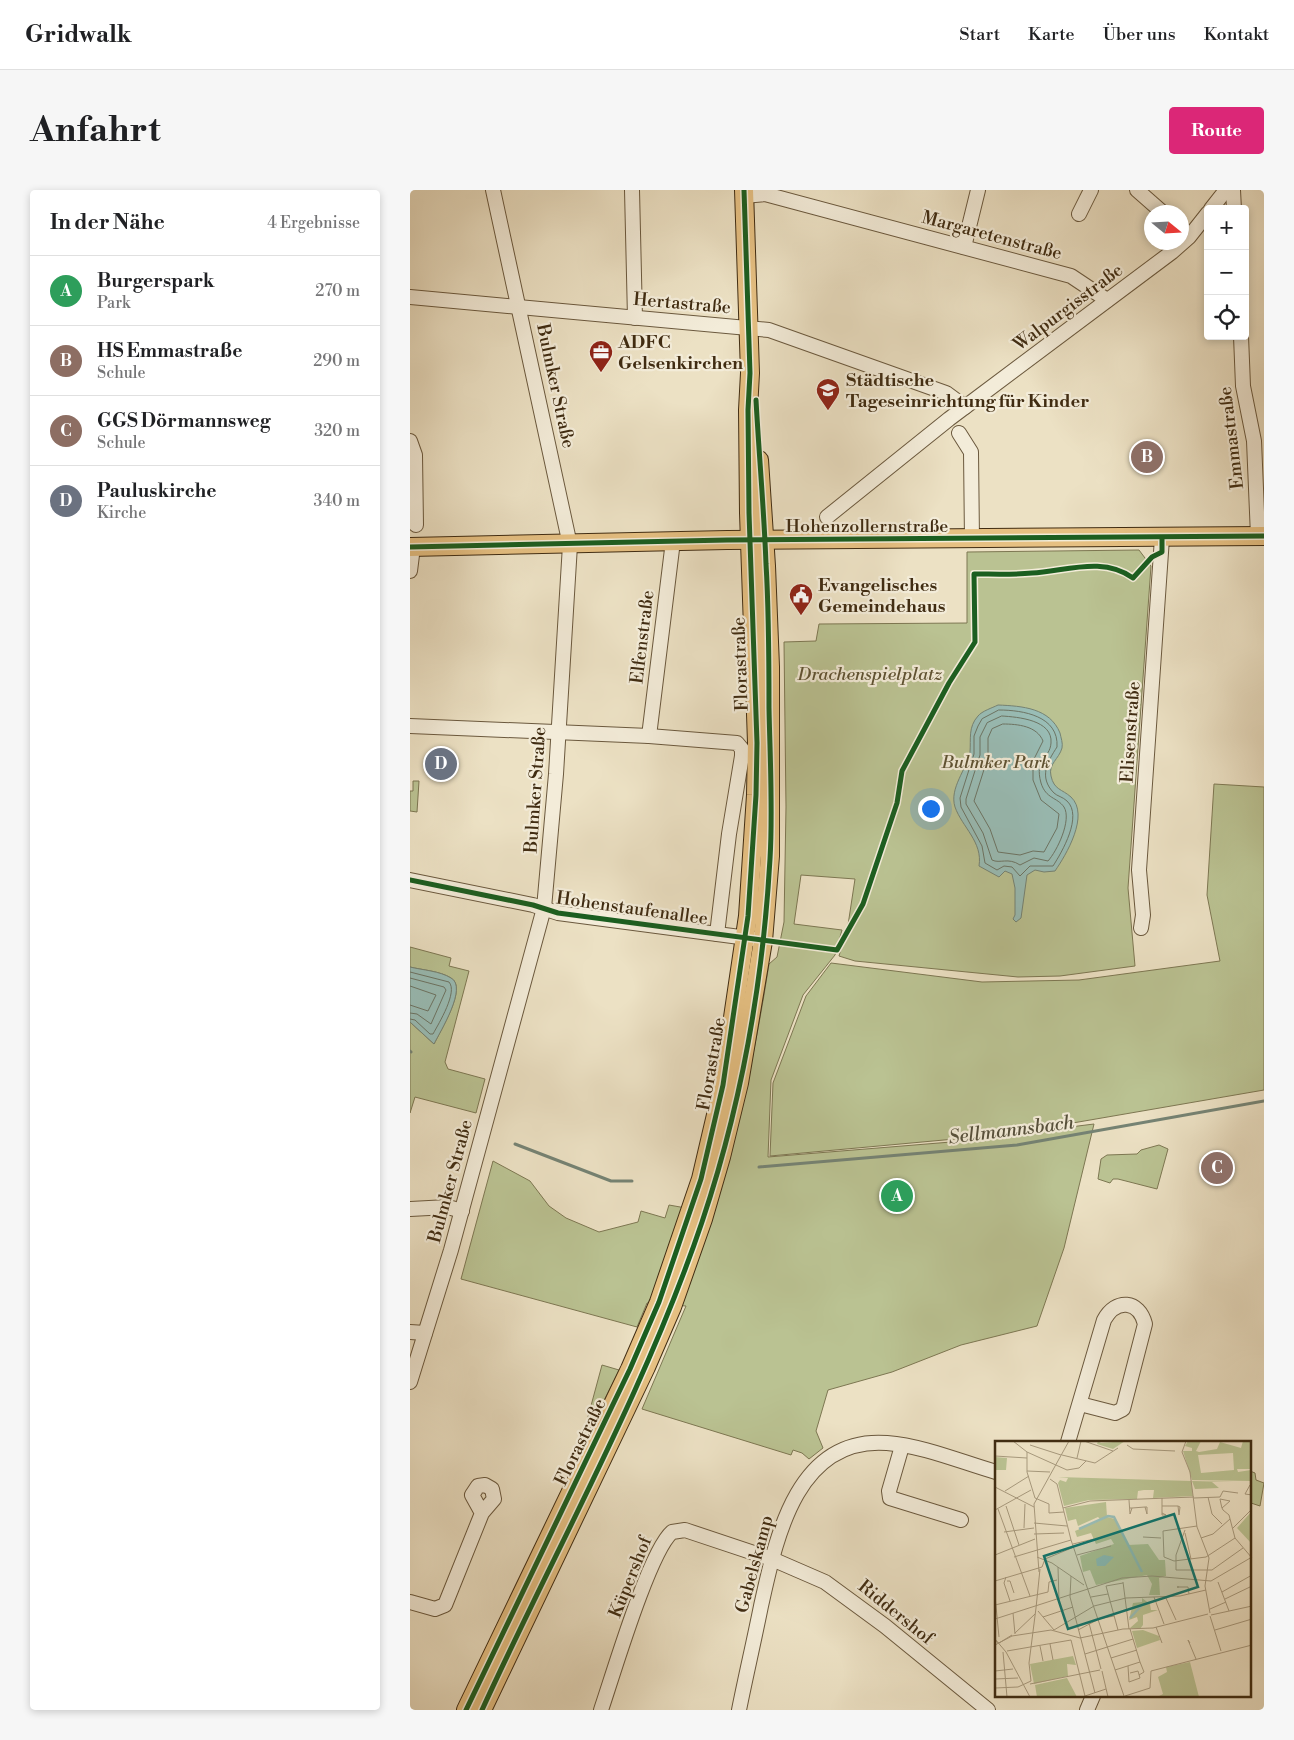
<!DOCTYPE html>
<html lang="de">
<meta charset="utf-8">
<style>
:root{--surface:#fff;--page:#f6f6f6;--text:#202124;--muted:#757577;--line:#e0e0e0;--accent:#db2777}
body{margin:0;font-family:"Libre Bodoni",serif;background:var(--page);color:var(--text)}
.controls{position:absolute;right:15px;top:15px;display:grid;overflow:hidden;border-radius:5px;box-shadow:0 2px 8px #0003}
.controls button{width:45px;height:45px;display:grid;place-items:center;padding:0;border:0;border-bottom:1px solid var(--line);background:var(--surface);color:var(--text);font:25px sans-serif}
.compass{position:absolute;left:734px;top:15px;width:45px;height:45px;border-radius:50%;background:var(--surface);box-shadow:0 2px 8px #0003;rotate:108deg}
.you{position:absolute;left:520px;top:618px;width:18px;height:18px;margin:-12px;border:4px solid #fff;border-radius:50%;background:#1a73e8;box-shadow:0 0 0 8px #1a73e833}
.badge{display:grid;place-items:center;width:32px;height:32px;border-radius:50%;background:var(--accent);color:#fff;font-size:16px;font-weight:700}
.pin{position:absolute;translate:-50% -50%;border:2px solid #fff;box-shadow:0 1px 5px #0006}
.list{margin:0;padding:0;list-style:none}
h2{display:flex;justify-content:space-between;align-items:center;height:65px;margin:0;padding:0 20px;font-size:21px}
h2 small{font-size:16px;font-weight:400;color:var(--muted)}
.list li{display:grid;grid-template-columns:32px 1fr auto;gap:15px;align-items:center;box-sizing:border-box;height:70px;padding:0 20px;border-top:1px solid var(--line)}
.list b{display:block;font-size:19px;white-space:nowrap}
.list p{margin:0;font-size:16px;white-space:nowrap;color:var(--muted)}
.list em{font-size:16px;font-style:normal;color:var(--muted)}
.icon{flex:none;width:28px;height:28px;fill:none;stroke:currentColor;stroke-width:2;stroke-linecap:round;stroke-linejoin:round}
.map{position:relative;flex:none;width:854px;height:1520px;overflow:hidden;border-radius:5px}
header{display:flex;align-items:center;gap:30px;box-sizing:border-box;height:70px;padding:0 25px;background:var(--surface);border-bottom:1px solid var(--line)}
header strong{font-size:24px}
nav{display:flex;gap:28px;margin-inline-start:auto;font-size:18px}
.intro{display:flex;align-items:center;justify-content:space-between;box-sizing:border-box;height:120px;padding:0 30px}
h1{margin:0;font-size:35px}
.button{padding:12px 22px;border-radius:5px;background:var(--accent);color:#fff;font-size:18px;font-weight:700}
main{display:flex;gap:30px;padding:0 30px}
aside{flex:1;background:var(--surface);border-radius:5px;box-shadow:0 2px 8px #0003}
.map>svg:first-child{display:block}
.green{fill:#bac292;stroke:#7d7752}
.water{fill:#99bdb6;stroke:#758374}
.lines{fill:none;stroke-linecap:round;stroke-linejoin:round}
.shore{stroke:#6c7464;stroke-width:1}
.stream{stroke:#758374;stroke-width:3}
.minor-casing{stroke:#6b593e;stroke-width:16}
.major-casing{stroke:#402c12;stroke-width:20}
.minor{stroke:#f3ecd9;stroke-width:14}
.major{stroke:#e6c082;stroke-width:18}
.cycleway-casing{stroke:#f3ecd9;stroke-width:8}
.cycleway{stroke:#1b5e20;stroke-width:5}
.labels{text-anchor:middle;stroke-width:4.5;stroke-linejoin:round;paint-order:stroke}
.street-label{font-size:18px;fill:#402c12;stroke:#f3ecd9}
.poi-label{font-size:18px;font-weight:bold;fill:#402c12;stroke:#f3ecd9;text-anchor:start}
.park-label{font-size:18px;font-style:italic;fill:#5e5232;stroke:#f3ecd9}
.water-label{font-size:19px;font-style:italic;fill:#56503b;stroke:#f3ecd9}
.inset-river{fill:none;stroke:#99bdb6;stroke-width:2.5}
.inset-road{fill:none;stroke:#a7997d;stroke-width:1}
.view{fill:#0f766e;fill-opacity:0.15;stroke:#0f766e;stroke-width:2.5}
.inset-edge{fill:none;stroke:#402c12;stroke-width:2.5}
</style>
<header>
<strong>Gridwalk</strong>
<nav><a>Start</a><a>Karte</a><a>Über uns</a><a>Kontakt</a></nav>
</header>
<div class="intro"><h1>Anfahrt</h1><a class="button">Route</a></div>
<main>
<aside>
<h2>In der Nähe<small>4 Ergebnisse</small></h2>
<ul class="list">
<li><span class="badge" style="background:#2e9e5b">A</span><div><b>Burgerspark</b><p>Park</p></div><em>270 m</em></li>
<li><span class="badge" style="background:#8d6e63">B</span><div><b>HS Emmastraße</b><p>Schule</p></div><em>290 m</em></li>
<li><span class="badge" style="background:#8d6e63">C</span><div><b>GGS Dörmannsweg</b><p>Schule</p></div><em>320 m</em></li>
<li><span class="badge" style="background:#6b7280">D</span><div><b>Pauluskirche</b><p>Kirche</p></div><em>340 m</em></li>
</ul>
</aside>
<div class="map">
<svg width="854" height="1520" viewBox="0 0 854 1520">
<rect width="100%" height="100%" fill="#ece1c4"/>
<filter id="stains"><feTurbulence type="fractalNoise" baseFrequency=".004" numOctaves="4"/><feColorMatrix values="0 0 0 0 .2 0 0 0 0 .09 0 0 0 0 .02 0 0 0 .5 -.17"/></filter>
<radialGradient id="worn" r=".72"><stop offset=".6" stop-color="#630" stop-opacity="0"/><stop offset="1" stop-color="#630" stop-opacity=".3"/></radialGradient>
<!-- green -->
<g class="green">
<path d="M 729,360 L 741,376 L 718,698 L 725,776 L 650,786 L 608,787 L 445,771 L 429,766 L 438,735 L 445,689 L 391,685 L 384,734 L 432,740 L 425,765 L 393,805 L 361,890 L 358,967 L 541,952 L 684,934 L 654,1058 L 627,1136 L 551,1155 L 482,1182 L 418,1200 L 406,1241 L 413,1258 L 399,1269 L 392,1263 L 383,1260 L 381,1265 L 232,1219 L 276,1116 L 237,1113 L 227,1137 L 51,1089 L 83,971 L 120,991 L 139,1016 L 156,1028 L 189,1042 L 228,1032 L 231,1021 L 255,1028 L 259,1015 L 304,1023 C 328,941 346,859 359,774 L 367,767 L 374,732 L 376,617 L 374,452 L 406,451 L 409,434 L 557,433 L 557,362 Z"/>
<polygon points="3,591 9,591 7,622 0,621 0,601 3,601"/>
<polygon points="804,594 854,597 854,900 599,944 360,966 363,893 396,806 421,773 572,792 669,790 810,771 797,705"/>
<path d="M 0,757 L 41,768 L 39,776 L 59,781 L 35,872 L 38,879 L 75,889 L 66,923 L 5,907 L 0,923 L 0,832 L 24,854 C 30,841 58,797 41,788 C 30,781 12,780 0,777 Z"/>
<polygon points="749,955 758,959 747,999 708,989 703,989 700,993 688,989 691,969 697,965 727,964 731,960"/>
<polygon points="192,1175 209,1180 167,1265 164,1264 172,1249"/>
<polygon points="840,1281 845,1283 846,1290 854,1293 850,1316 841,1313 840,1316"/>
</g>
<!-- water -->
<g class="water">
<path d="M 588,515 C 612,516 640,518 650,543 C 651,548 653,553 652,558 C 649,569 638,574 641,586 C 644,600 652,599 661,607 C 680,625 656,665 645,681 L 634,682 L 625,680 L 617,685 L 611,728 L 606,732 L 603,729 L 605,725 L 605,698 L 602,684 L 595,681 L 589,687 L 569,676 C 573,652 552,637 545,617 C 539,598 557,579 560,562 C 561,549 558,537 568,526 C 572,521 582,518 588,515 Z"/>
<path d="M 0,777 C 12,780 30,781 41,788 C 58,797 30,842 24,854 L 0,832 Z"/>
</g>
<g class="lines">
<!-- shore -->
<g class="shore">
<path d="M 589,520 C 613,520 649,526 647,557 C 638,571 628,587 644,603 C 647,606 653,607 657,611 C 673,626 652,662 643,676 L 620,676 L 610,686 L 602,677 L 594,676 L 587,680 L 575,673 L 572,656 L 551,617 L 550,608 L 564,564 L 564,546 L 568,536 L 572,529 Z"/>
<path d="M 592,526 C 608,527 643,530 641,553 C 640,569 624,568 631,593 C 636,609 647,607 654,617 C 662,630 647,661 638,671 L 624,668 L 610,675 C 598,667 590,674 582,670 L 573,643 L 556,614 L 556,609 L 570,565 L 570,547 L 577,533 Z"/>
<path d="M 593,534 C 608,534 627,536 633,551 L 623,571 L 623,590 L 631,610 L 649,624 L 647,638 L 634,662 L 623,661 L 610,665 L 588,662 L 580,639 L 564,611 L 578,567 L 578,548 L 582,539 Z"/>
<path d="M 0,782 L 39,792 C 48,802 29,833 23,844 L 20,844 L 5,830 L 0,829"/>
<polyline points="0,788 34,797 36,800 21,834 7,824 0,823"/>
<polyline points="0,796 26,805 18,821 0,815"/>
</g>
<!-- stream -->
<g class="stream">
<polyline points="0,861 1,862"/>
<polyline points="105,954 201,991 222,991"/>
<polyline points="349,977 607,955 854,911"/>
</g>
<!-- minor casing -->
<g class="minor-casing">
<g id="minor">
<polyline points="222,0 225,128"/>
<polyline points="727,0 752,22"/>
<polyline points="823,0 824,19"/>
<polyline points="334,6 355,4 661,86 697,110"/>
<polyline points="801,19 816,0"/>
<polyline points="669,24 681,0"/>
<polyline points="554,57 568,0"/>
<polyline points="0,107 359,140 536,203 555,217"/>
<polyline points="831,146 833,196 844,251 848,346"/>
<polyline points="549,243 561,262 562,350"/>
<polyline points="0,251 5,265 6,335"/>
<polyline points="417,327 539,229 762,62 779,47 798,23"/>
<polyline points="0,381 3,357"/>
<polyline points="0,536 239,546 327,553 332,559 332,566 319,644 307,744"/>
<polyline points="239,546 263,351"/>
<polyline points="0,690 123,715 148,723 345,749"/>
<polyline points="731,738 733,725 729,680 752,348"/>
<polyline points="0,1019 38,1017 52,1021"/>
<polyline points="0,1142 15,1143"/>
<polyline points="0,1192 41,1060 134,718 146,584 160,355 83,0"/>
<path d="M 658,1252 L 694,1130 C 706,1108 729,1110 735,1134 L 713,1219 L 705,1223 L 670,1214"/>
<polyline points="492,1256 479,1301 480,1308 551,1330"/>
<polyline points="0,1412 25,1419 35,1415 72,1323 84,1309 82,1299 75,1295 68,1296 62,1305 72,1323"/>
<path d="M 191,1520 C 203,1485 239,1362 262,1342 L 275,1340 L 362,1369 L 415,1392 L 475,1436 L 578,1520"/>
<path d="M 329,1520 C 336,1485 344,1451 351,1416 C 366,1349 386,1246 477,1253 C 514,1256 551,1272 586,1282"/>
<polyline points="677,1520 683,1506"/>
</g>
</g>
<!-- major casing -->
<g class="major-casing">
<g id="major">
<polyline points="0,357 317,350 854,346"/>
<polyline points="56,1520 220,1179 249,1112 291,989 313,895 338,726 346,605 347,553 339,323 338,220 340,183 334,0"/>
<polyline points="72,1520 236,1177 262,1117 293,1029 311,967 329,893 353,751 360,666 360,477 356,376 349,270"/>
</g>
</g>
<!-- minor -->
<use href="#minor" class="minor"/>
<!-- major -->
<use href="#major" class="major"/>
<!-- cycleway casing -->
<g class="cycleway-casing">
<g id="cycleway">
<polyline points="0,357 317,350 854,346"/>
<path d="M 0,690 L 123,715 L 148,723 L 427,760 L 453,714 L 487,613 L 492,581 L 539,493 L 565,452 L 564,384 C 583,384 603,385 622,383 C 656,381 693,366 723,388 L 742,367 L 752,362 L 752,348"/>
<polyline points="56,1520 220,1179 249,1112 291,989 313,895 338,726 346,605 347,553 339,323 338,220 340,183 334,0"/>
<path d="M 72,1520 C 146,1358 235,1201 292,1032 C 331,916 353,791 360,669 C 363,619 360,568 359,518 C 359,470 359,422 356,374 C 354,319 349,265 346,210"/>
</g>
</g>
<!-- cycleway -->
<use href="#cycleway" class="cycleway"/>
</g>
<!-- icons -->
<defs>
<g id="office-pin" transform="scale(1.25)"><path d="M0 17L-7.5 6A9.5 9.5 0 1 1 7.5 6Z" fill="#8f2418" stroke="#f3ecd9"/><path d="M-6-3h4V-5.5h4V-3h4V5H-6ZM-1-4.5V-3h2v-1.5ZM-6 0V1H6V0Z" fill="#fff"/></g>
<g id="school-pin" transform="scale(1.25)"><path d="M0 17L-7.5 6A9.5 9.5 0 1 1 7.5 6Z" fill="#8f2418" stroke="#f3ecd9"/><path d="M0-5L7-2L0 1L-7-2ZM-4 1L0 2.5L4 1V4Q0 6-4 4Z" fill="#fff"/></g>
<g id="civic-pin" transform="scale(1.25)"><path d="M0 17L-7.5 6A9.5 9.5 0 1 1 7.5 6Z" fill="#8f2418" stroke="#f3ecd9"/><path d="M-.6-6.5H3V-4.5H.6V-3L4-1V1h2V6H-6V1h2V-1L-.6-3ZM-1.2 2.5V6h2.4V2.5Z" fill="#fff"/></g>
</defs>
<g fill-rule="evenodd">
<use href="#office-pin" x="191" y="162"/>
<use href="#school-pin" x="418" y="200"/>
<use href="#civic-pin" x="391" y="405"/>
</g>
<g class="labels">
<!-- street labels -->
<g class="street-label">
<text transform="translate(582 45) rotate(15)" y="6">Margaretenstraße</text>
<text transform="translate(272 113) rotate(5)" y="6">Hertastraße</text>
<text transform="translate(658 117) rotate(-37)" y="6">Walpurgisstraße</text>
<text transform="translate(146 196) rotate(78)" y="6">Bulmker Straße</text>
<text transform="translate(821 248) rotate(-97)" y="6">Emmastraße</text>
<text x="457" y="342">Hohenzollernstraße</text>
<text transform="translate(232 447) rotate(-83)" y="6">Elfenstraße</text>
<text transform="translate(330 474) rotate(-92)" y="6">Florastraße</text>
<text transform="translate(720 542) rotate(-86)" y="6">Elisenstraße</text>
<text transform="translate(125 600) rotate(-86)" y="6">Bulmker Straße</text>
<text transform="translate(222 718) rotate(8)" y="6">Hohenstaufenallee</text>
<text transform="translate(301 874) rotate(-80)" y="6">Florastraße</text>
<text transform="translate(40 991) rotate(-75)" y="6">Bulmker Straße</text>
<text transform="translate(170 1252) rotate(-64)" y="6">Florastraße</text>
<text transform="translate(344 1374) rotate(-75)" y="6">Gabelskamp</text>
<text transform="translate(220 1387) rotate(-68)" y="6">Küpershof</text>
<text transform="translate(486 1422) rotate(39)" y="6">Riddershof</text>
</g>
<!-- poi labels -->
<g class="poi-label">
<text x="208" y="158">ADFC<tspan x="208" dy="21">Gelsenkirchen</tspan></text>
<text x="436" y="196">Städtische<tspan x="436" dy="21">Tageseinrichtung für Kinder</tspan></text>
<text x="408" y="401">Evangelisches<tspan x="408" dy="21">Gemeindehaus</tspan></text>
</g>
<!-- park labels -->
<g class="park-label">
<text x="460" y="490">Drachenspielplatz</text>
<text x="586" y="578">Bulmker Park</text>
</g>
<!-- water labels -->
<g class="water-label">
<text transform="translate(601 939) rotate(-7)" y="7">Sellmannsbach</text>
</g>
</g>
<!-- overview -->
<g transform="translate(585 1251)">
<rect width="256" height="256" fill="#ece1c4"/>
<path d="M 103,0 L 106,2 L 130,0 L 118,8 L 102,3 ZM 193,0 L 206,0 L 201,10 L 204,11 L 222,8 L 225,1 L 246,7 L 248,0 L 256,0 L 256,28 L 242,28 L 243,31 L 256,29 L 256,40 L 197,39 L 188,10 L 197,10 L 197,7 L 190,5 ZM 238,12 L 239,29 L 206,32 L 203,14 ZM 0,16 L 12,17 L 11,29 L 0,29 ZM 63,36 L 196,40 L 198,55 L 158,57 L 159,49 L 149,49 L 143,50 L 142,58 L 94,59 L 69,65 L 63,42 L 65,39 L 71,41 L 73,37 ZM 197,40 L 239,41 L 217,41 L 224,47 L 200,48 ZM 111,61 L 112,76 L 120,78 L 133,104 L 153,103 L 164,119 L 170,119 L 171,135 L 164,137 L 165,154 L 154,154 L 157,143 L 152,134 L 101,144 L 95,129 L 88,131 L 85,115 L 119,103 L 116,98 L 101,103 L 96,92 L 82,96 L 80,90 L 106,79 L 103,76 L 83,85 L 81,78 L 73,80 L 70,67 ZM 256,71 L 256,102 L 242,87 ZM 147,157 L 155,163 L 156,169 L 163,169 L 148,174 L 148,184 L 145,188 L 135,187 L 143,180 L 142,176 L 134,179 L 138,162 L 147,161 ZM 148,189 L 164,195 L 165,199 L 142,207 L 137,190 ZM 78,215 L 81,224 L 72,223 L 73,235 L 39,243 L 35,223 ZM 195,221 L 204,256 L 162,256 L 168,253 L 163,236 L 172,231 L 171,226 ZM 72,237 L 82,256 L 42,256 L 40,244 Z" fill="#bac292" fill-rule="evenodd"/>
<path d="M 109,114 L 119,116 L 110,125 L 102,125 L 101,118 Z" fill="#99bdb6"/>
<path class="inset-river" d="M 84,88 L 113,75 L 119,76 L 147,131M 135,177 L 147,164"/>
<path class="inset-road" d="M 18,0 L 32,11 L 72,29 L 84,27 L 91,20M 89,0 L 118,10M 191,0 L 187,11 L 195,31 L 202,86 L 214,117 L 210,145 L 215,172M 35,4 L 66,14M 132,4 L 138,8 L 180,10M 32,11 L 32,31 L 40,57 L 54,63 L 54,72 L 69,71M 67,14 L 100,22 L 123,7M 0,15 L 32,17M 82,17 L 86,0M 32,30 L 55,31M 55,38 L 62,43 L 76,99 L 129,255M 255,44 L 250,53 L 257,54M 0,46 L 39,66M 10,50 L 34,35M 213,56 L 217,73 L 227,83M 167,57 L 167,74 L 171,74 L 167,72M 199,57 L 225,56 L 228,50 L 243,52M 134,59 L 135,73 L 137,67M 11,65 L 24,104M 167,65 L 183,65 L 184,74 L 185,66 L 183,65M 68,67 L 95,60 L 199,56M 135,67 L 137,67 L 150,66 L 152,66 L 152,73 L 150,66M 227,67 L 235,60 L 225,58 L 226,63 L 227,67 L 228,69 L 234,74M 3,68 L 35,155M 0,69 L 36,49M 234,74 L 240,97 L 257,117M 39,82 L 72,85M 202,85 L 168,90 L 169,116 L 179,120 L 211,116 L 240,97M 29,87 L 30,63M 237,88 L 257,68M 190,89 L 181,114 L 181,129 L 217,129 L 248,107M 9,91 L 39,87M 190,92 L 196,118M 39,93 L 69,92M 148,96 L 166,97M 206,97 L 218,93 L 235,78M 78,103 L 99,98M 0,114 L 40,98M 82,114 L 116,105M 19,116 L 76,99M 42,116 L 57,122 L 89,144M 50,118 L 79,106M 63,126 L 64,160M 44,131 L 39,63 L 74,0M 76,135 L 75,156 L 100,252M 11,136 L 9,142 L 15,160M 0,140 L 47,126 L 50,118M 12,140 L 15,140 L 19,152M 128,141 L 134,188M 223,141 L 234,170M 184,146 L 182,146 L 193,146 L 194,153M 227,151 L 257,134M 0,155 L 4,196M 170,155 L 181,179M 96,156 L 113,153M 159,156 L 169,183M 230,158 L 257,145M 0,164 L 53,151 L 54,141 L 62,139M 41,167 L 45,128M 215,168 L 231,161M 43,170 L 59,189M 18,172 L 20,193M 216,174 L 257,165M 215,175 L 226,210M 48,176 L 78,166M 0,178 L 127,137 L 157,135 L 216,140 L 257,116M 103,178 L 119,175M 94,182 L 106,228M 161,186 L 167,202M 135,188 L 145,221M 59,189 L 99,165 L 131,157 L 185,155 L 211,149M 83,189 L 102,179M 123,189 L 111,145 L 128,142M 220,189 L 257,178M 20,192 L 40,173M 0,198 L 11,211 L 35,256M 76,199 L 90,255M 0,200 L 4,202 L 17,194M 195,202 L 193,199 L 201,218M 55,203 L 58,219M 0,204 L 17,195 L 56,189 L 85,197 L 128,188 L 158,187 L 213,173M 45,205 L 48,220M 12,210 L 76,199M 8,211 L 12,256M 90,213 L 138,198M 116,217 L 142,209M 133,225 L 134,241 L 145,237 L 143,230 L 135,232M 120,229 L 145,221 L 149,231 L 144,234M 0,230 L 18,228M 107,230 L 113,256M 0,238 L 23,237M 35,243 L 105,229M 23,246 L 36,240 L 34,222 L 41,167M 0,247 L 23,246M 130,255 L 155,247 L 156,230 L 257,204M 87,256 L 111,248"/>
<path class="view" d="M 179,73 L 203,146 L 73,188 L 49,115 Z"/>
<rect width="256" height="256" class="inset-edge"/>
</g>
<rect width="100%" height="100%" filter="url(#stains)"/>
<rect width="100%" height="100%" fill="url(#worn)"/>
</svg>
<div class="controls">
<button>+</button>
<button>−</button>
<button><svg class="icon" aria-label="locate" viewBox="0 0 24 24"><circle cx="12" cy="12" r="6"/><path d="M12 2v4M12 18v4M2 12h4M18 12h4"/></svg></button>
</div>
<svg class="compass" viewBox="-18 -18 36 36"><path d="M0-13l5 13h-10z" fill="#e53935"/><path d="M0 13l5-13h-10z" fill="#757577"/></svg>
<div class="you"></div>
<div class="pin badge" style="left:487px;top:1006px;background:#2e9e5b">A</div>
<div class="pin badge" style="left:737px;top:267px;background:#8d6e63">B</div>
<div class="pin badge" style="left:807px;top:978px;background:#8d6e63">C</div>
<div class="pin badge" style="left:31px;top:574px;background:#6b7280">D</div>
</div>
</main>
